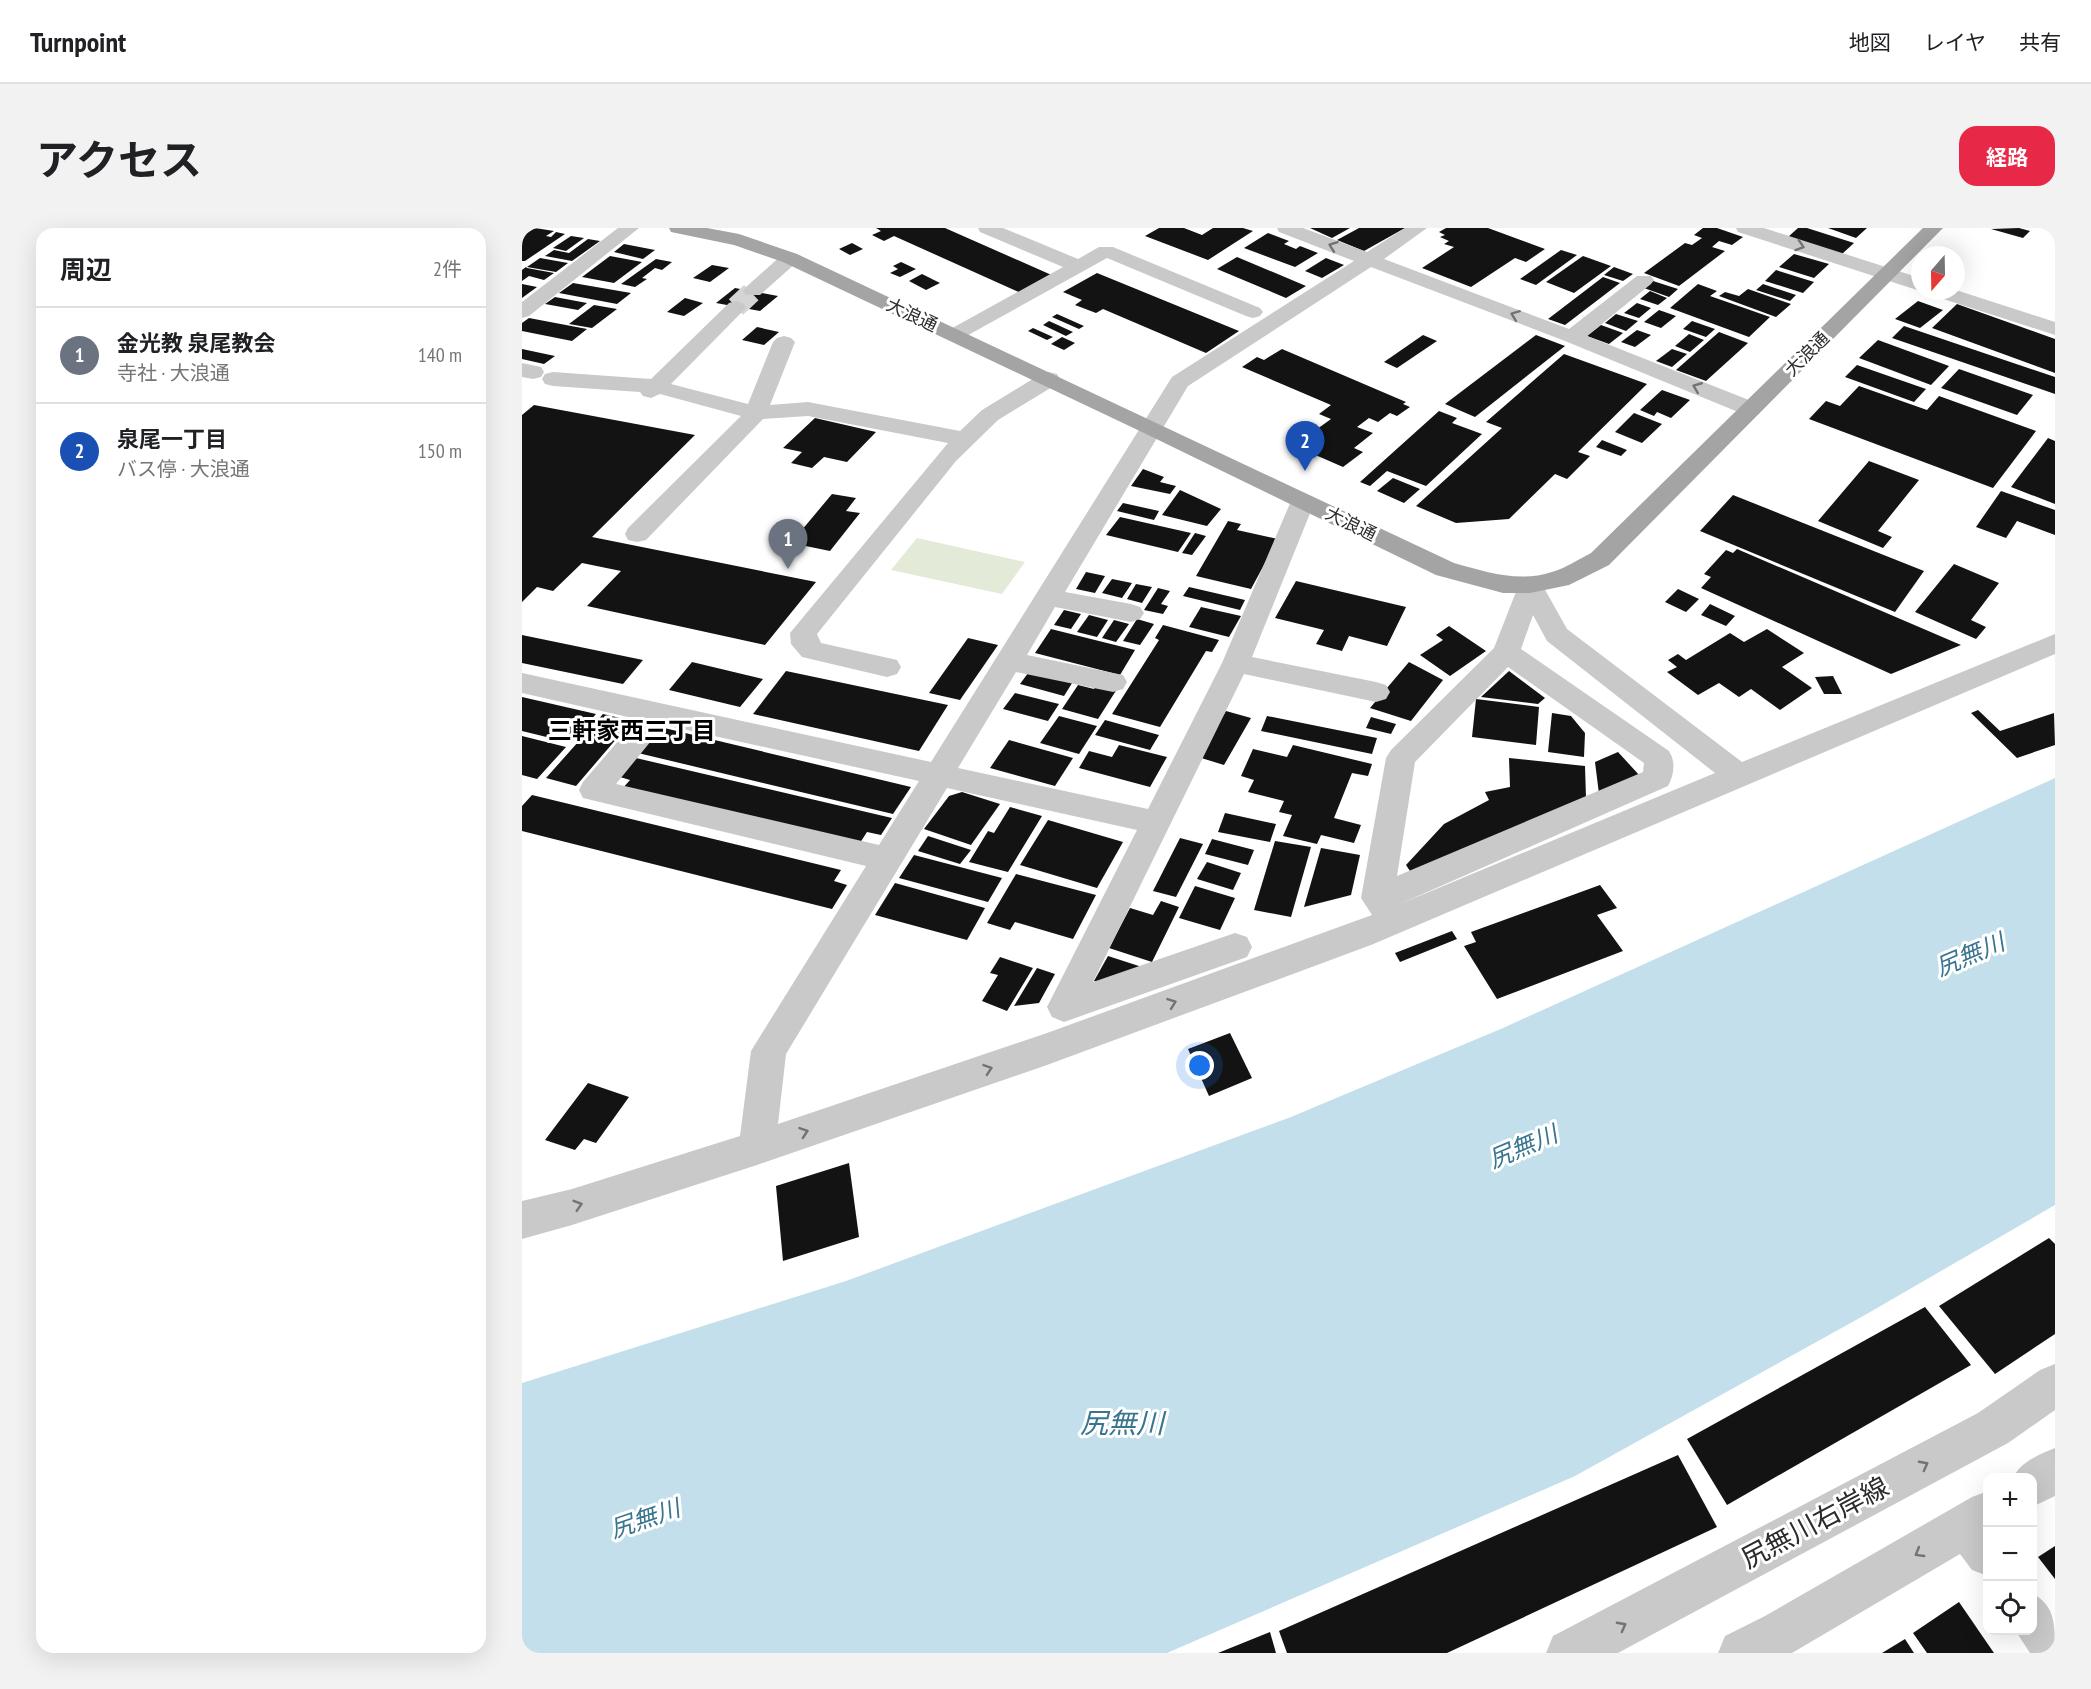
<!DOCTYPE html>
<html lang="ja">
<meta charset="utf-8">
<style>
:root{--surface:#fff;--page:#f2f2f2;--text:#202124;--muted:#757577;--line:#e0e0e0;--accent:#e82847}
body{margin:0;font-family:"PT Sans Narrow","Noto Sans JP",sans-serif;background:var(--page);color:var(--text)}
.controls{position:absolute;right:18px;bottom:18px;display:grid;overflow:hidden;border-radius:12px;box-shadow:0 6px 24px #0002}
.controls button{width:54px;height:54px;display:grid;place-items:center;padding:0;border:0;border-bottom:2px solid var(--line);background:var(--surface);color:var(--text);font:30px sans-serif}
.compass{position:absolute;left:1389px;top:18px;width:54px;height:54px;border-radius:50%;background:var(--surface);box-shadow:0 6px 24px #0002;rotate:200deg}
.you{position:absolute;left:678px;top:838px;width:21px;height:21px;margin:-15px;border:4px solid #fff;border-radius:50%;background:#1a73e8;box-shadow:0 0 0 9px #1a73e833}
.badge{display:grid;place-items:center;width:39px;height:39px;border-radius:50%;background:var(--accent);color:#fff;font-size:20px;font-weight:700}
.pin{position:absolute;translate:-50% -50px;filter:drop-shadow(0 2px 3px #0008)}
.pin::after{content:'';position:absolute;top:32px;width:21px;height:18px;background:inherit;clip-path:polygon(0 0,100% 0,50% 100%)}
.list{margin:0;padding:0;list-style:none}
h2{display:flex;justify-content:space-between;align-items:center;height:78px;margin:0;padding:0 24px;font-size:26px}
h2 small{font-size:20px;font-weight:400;color:var(--muted)}
.list li{display:grid;grid-template-columns:39px 1fr auto;gap:18px;align-items:center;box-sizing:border-box;height:96px;padding:0 24px;border-top:2px solid var(--line)}
.list b{display:block;font-size:22px;white-space:nowrap}
.list p{margin:0;font-size:20px;white-space:nowrap;color:var(--muted)}
.list em{font-size:20px;font-style:normal;color:var(--muted)}
.icon{flex:none;width:33px;height:33px;fill:none;stroke:currentColor;stroke-width:2;stroke-linecap:round;stroke-linejoin:round}
.map{position:relative;flex:none;width:1533px;height:1425px;overflow:hidden;border-radius:18px}
header{display:flex;align-items:center;gap:36px;box-sizing:border-box;height:84px;padding:0 30px;background:var(--surface);border-bottom:2px solid var(--line)}
header strong{font-size:28px}
nav{display:flex;gap:33px;margin-inline-start:auto;font-size:21px}
.intro{display:flex;align-items:center;justify-content:space-between;box-sizing:border-box;height:144px;padding:0 36px}
h1{margin:0;font-size:42px}
.button{padding:15px 27px;border-radius:18px;background:var(--accent);color:#fff;font-size:21px;font-weight:700}
main{display:flex;gap:36px;padding:0 36px}
aside{flex:1;background:var(--surface);border-radius:18px;box-shadow:0 6px 24px #0002}
.map>svg:first-child{display:block}
.green{fill:#e3ead8}
.water{fill:#c3dfeb}
.building{fill:#131313}
.lines{fill:none;stroke-linecap:round;stroke-linejoin:round}
.minor-tunnel{stroke:#d5d5d5;stroke-width:21;stroke-dasharray:21 10;stroke-linecap:butt}
.minor{fill:#c9c9c9;fill-rule:evenodd}
.major{fill:#a4a4a4;fill-rule:evenodd}
.oneway{stroke:#737373}
.labels{text-anchor:middle;stroke-width:6;stroke-linejoin:round;paint-order:stroke}
.far-street-label{font-size:18px;fill:#2c2c2c;stroke:#fff}
.neighbourhood-label{font-size:24px;font-weight:bold;fill:#000;stroke:#fff}
.water-label{font-size:24px;font-style:italic;fill:#39758e;stroke:#fff}
.near-street-label{font-size:27px;fill:#2c2c2c;stroke:#fff}
.near-water-label{font-size:28px;font-style:italic;fill:#39758e;stroke:#fff}
</style>
<header>
<strong>Turnpoint</strong>
<nav><a>地図</a><a>レイヤ</a><a>共有</a></nav>
</header>
<div class="intro"><h1>アクセス</h1><a class="button">経路</a></div>
<main>
<aside>
<h2>周辺<small>2件</small></h2>
<ul class="list">
<li><span class="badge" style="background:#6b7280">1</span><div><b>金光教 泉尾教会</b><p>寺社 · 大浪通</p></div><em>140 m</em></li>
<li><span class="badge" style="background:#1a4fb4">2</span><div><b>泉尾一丁目</b><p>バス停 · 大浪通</p></div><em>150 m</em></li>
</ul>
</aside>
<div class="map">
<svg width="1533" height="1425" viewBox="0 0 1533 1425">
<rect width="100%" height="100%" fill="#fff"/>
<!-- green -->
<polygon class="green" points="395,310 503,334 480,366 369,342"/>
<!-- water -->
<polygon class="water" points="1533,550 1533,977 1343,1087 1053,1248 645,1425 0,1425 0,1155 324,1053 769,889 981,800"/>
<!-- building -->
<g class="building">
<polygon points="13,0 32,3 24,8 29,9 34,4 43,6 3,33 0,33 0,8"/>
<polygon points="354,0 423,0 534,49 501,66 372,8 362,13 350,7 359,3"/>
<polygon points="637,0 662,0 680,7 691,0 721,0 731,3 686,32 623,8"/>
<polygon points="788,0 828,0 810,10"/>
<polygon points="837,0 883,0 842,23 815,12"/>
<polygon points="924,0 966,0 1023,21 1004,34 993,30 949,59 900,40 932,19 922,16 927,13 918,9 923,7 917,4"/>
<polygon points="1181,0 1195,0 1221,9 1210,17 1197,13 1190,19 1203,23 1157,58 1122,45 1163,15 1170,17 1180,10 1172,7"/>
<polygon points="1276,0 1285,0 1332,15 1320,26 1266,9"/>
<polygon points="1306,0 1345,0 1334,10"/>
<polygon points="1497,0 1508,3 1501,10 1469,1"/>
<polygon points="746,5 767,13 762,16 774,21 778,18 796,25 773,39 722,20"/>
<polygon points="49,8 62,10 44,23 31,20"/>
<polygon points="66,11 78,13 50,33 23,28 32,22 47,25"/>
<polygon points="330,15 341,21 328,27 317,21"/>
<polygon points="102,16 133,22 121,31 92,24"/>
<polygon points="1039,22 1055,27 1014,57 998,51"/>
<polygon points="1272,26 1307,36 1292,50 1257,39"/>
<polygon points="88,28 120,34 92,55 60,49"/>
<polygon points="1061,28 1089,38 1052,65 1024,54"/>
<polygon points="715,29 784,58 764,70 695,41"/>
<polygon points="18,30 46,35 34,44 5,39"/>
<polygon points="804,30 822,37 800,50 783,43"/>
<polygon points="134,31 150,34 140,42 133,40 120,50 125,51 113,59 99,56"/>
<polygon points="379,34 394,41 378,49 368,45 376,41 371,38"/>
<polygon points="190,37 207,40 188,54 171,50"/>
<polygon points="4,39 5,40 32,45 22,52 7,48 0,53 0,42"/>
<polygon points="1092,39 1111,46 1101,53 1082,47"/>
<polygon points="1254,42 1292,54 1281,65 1243,53"/>
<polygon points="575,45 717,103 684,125 581,81 574,85 553,77 560,72 541,64"/>
<polygon points="400,46 418,55 404,62 387,53"/>
<polygon points="1081,49 1098,55 1043,97 1026,91"/>
<polygon points="1131,53 1156,61 1147,69 1122,60"/>
<polygon points="51,55 109,65 95,76 37,65"/>
<polygon points="0,56 15,59 0,70"/>
<polygon points="1176,56 1195,63 1188,68 1248,89 1227,109 1148,80"/>
<polygon points="1241,56 1274,67 1268,73 1234,62"/>
<polygon points="213,60 256,68 238,83 194,75"/>
<polygon points="1226,61 1269,76 1254,89 1197,68 1203,64 1217,68"/>
<polygon points="1128,63 1145,70 1136,77 1118,71"/>
<polygon points="33,69 65,75 56,82 23,76"/>
<polygon points="163,70 181,75 162,88 145,84"/>
<polygon points="1396,73 1421,82 1398,100 1373,91"/>
<polygon points="1115,75 1129,80 1117,90 1102,85"/>
<polygon points="1435,76 1533,111 1533,145 1410,100"/>
<polygon points="72,77 95,81 70,100 47,96"/>
<polygon points="1137,82 1154,88 1139,100 1122,94"/>
<polygon points="535,86 562,98 557,101 530,89"/>
<polygon points="1094,86 1116,93 1104,103 1083,95"/>
<polygon points="7,90 65,101 50,113 0,103 0,95"/>
<polygon points="527,93 551,104 544,108 521,97"/>
<polygon points="1170,93 1193,101 1184,109 1161,101"/>
<polygon points="1079,97 1101,105 1087,116 1065,108"/>
<polygon points="1382,98 1533,149 1533,166 1370,110"/>
<polygon points="235,99 257,104 242,117 220,112"/>
<polygon points="511,100 531,109 525,112 506,103"/>
<polygon points="1115,102 1129,107 1113,119 1099,114"/>
<polygon points="1197,104 1226,115 1184,153 1154,142"/>
<polygon points="1167,106 1182,112 1168,124 1153,118"/>
<polygon points="901,107 915,113 875,140 862,134"/>
<polygon points="1014,107 1043,118 953,189 923,176"/>
<polygon points="540,109 553,115 542,122 529,116"/>
<polygon points="1356,112 1427,138 1409,157 1337,130"/>
<polygon points="0,121 33,128 22,136 0,131"/>
<polygon points="760,121 884,174 881,176 888,179 875,188 868,185 856,194 847,190 835,199 851,205 832,220 841,224 821,239 782,222 801,208 791,204 809,191 797,186 809,177 720,139 735,129 742,132"/>
<polygon points="1150,121 1165,126 1150,139 1134,133"/>
<polygon points="1042,126 1125,156 1056,224 1068,228 1045,251 1033,246 987,291 934,295 894,278 980,200 964,194"/>
<polygon points="1335,137 1404,161 1392,174 1323,149"/>
<polygon points="1437,141 1511,167 1495,187 1419,160"/>
<polygon points="1337,158 1405,182 1417,168 1514,203 1471,260 1287,191 1304,173 1318,178"/>
<polygon points="1140,162 1168,172 1149,190 1135,184 1132,188 1118,182"/>
<polygon points="12,177 173,207 70,309 294,354 243,417 65,378 99,343 60,335 31,363 15,359 0,374 0,187"/>
<polygon points="917,183 935,190 930,195 960,206 904,258 865,243 848,258 838,254"/>
<polygon points="1112,185 1140,196 1120,215 1093,204"/>
<polygon points="293,190 354,204 325,234 302,229 290,240 269,235 280,224 261,220"/>
<polygon points="1526,210 1533,213 1533,276 1489,259"/>
<polygon points="1080,212 1105,222 1099,228 1074,219"/>
<polygon points="1347,233 1397,252 1356,303 1370,309 1361,320 1296,293"/>
<polygon points="621,241 642,249 638,254 654,258 648,266 609,258"/>
<polygon points="871,250 898,261 882,275 855,263"/>
<polygon points="658,262 699,281 685,298 640,287"/>
<polygon points="1479,263 1533,282 1533,307 1495,293 1484,310 1454,299"/>
<polygon points="310,266 334,270 324,283 338,285 308,323 269,315"/>
<polygon points="1211,267 1402,343 1373,384 1178,303"/>
<polygon points="601,275 637,283 632,292 595,283"/>
<polygon points="598,289 669,305 656,324 584,307"/>
<polygon points="706,293 719,296 715,302 756,311 729,361 674,348"/>
<polygon points="673,305 684,308 670,327 660,325"/>
<polygon points="1215,321 1439,417 1369,446 1179,360 1189,349 1182,346 1204,322 1211,325"/>
<polygon points="1432,336 1477,355 1449,392 1464,399 1454,411 1393,384"/>
<polygon points="564,344 583,348 573,365 554,361"/>
<polygon points="590,351 610,355 600,370 580,365"/>
<polygon points="774,353 884,379 865,418 827,408 820,423 794,416 802,402 753,390"/>
<polygon points="614,356 630,359 620,375 605,371"/>
<polygon points="667,359 723,372 718,382 661,368"/>
<polygon points="636,360 648,363 639,376 646,378 641,386 622,382"/>
<polygon points="1156,361 1177,371 1164,384 1143,374"/>
<polygon points="1188,376 1213,388 1204,398 1179,387"/>
<polygon points="679,379 719,388 707,409 667,399"/>
<polygon points="542,382 559,386 549,401 532,397"/>
<polygon points="567,387 586,392 575,409 555,404"/>
<polygon points="615,391 632,396 618,417 601,413"/>
<polygon points="592,392 607,396 594,414 580,410"/>
<polygon points="641,397 697,412 690,424 684,423 638,499 590,486 637,412 633,410"/>
<polygon points="927,398 964,423 928,448 898,427 921,412 914,407"/>
<polygon points="529,401 613,422 598,447 513,425"/>
<polygon points="1245,401 1282,425 1260,439 1290,460 1258,482 1229,461 1217,469 1197,455 1176,467 1145,444 1155,439 1146,432 1156,426 1164,432 1208,405 1222,414"/>
<polygon points="0,407 121,432 101,456 0,435"/>
<polygon points="446,410 476,417 438,472 407,465"/>
<polygon points="170,434 241,451 218,479 147,462"/>
<polygon points="887,434 921,452 889,493 848,480"/>
<polygon points="509,441 552,452 542,468 498,456"/>
<polygon points="264,443 426,477 397,523 231,486"/>
<polygon points="987,443 1023,470 1016,476 959,469"/>
<polygon points="1311,448 1320,466 1302,466 1293,449"/>
<polygon points="575,456 595,461 576,491 540,481 556,457 572,461"/>
<polygon points="493,465 537,476 526,493 481,481"/>
<polygon points="0,469 74,486 49,515 0,503"/>
<polygon points="954,471 1017,479 1014,517 950,509"/>
<polygon points="1456,482 1478,503 1532,485 1533,517 1495,530 1449,485"/>
<polygon points="704,483 729,490 702,537 676,529"/>
<polygon points="1030,485 1049,488 1063,505 1062,529 1026,524"/>
<polygon points="81,486 102,491 94,500 102,502 54,558 24,550"/>
<polygon points="537,488 575,498 557,526 518,515"/>
<polygon points="745,488 855,510 850,526 739,503"/>
<polygon points="849,489 874,496 869,506 844,500"/>
<polygon points="583,492 637,507 628,522 573,507"/>
<polygon points="138,499 389,559 371,586 116,525"/>
<polygon points="0,508 44,519 15,551 0,547"/>
<polygon points="487,512 551,530 533,558 468,540"/>
<polygon points="597,517 645,529 628,559 557,540 567,523 590,529"/>
<polygon points="771,517 850,536 846,548 830,545 812,590 839,597 832,615 799,607 795,616 761,608 770,587 757,584 762,573 726,564 732,552 719,548 731,521 765,529"/>
<polygon points="1096,524 1118,548 1077,566 1073,534"/>
<polygon points="114,530 370,590 359,607 345,604 336,618 100,561 108,552 98,549"/>
<polygon points="987,530 1063,538 1064,570 890,646 884,637 922,596 967,572 963,564 988,559"/>
<polygon points="440,564 478,576 449,617 402,601 427,568"/>
<polygon points="10,567 319,642 312,653 325,657 310,681 0,603 0,578"/>
<polygon points="488,579 520,588 486,644 447,634 466,603 472,605"/>
<polygon points="703,585 754,596 748,614 696,604"/>
<polygon points="526,592 601,614 575,660 498,637"/>
<polygon points="406,608 449,622 438,636 396,623"/>
<polygon points="658,610 681,616 654,669 631,663"/>
<polygon points="690,611 732,622 726,637 683,626"/>
<polygon points="753,613 789,619 769,689 732,682"/>
<polygon points="799,620 838,627 829,667 782,679"/>
<polygon points="392,627 480,650 466,674 377,650"/>
<polygon points="685,634 719,645 711,662 675,651"/>
<polygon points="494,646 574,667 551,711 493,694 488,702 465,695"/>
<polygon points="373,655 463,680 445,712 353,687"/>
<polygon points="1078,657 1095,680 1075,687 1101,723 975,771 942,718 954,714 949,704"/>
<polygon points="673,658 713,670 698,702 657,690"/>
<polygon points="639,673 657,679 630,734 587,720 608,680 631,687"/>
<polygon points="930,703 935,711 878,734 873,725"/>
<polygon points="586,728 620,739 580,756 572,753"/>
<polygon points="478,729 511,740 485,783 460,773 476,747 468,745"/>
<polygon points="515,740 533,746 517,775 492,778"/>
<polygon points="708,805 730,850 687,868 666,821"/>
<polygon points="66,855 107,869 74,915 62,911 53,922 23,912"/>
<polygon points="327,935 337,1009 261,1033 254,958"/>
<polygon points="1527,1010 1533,1016 1533,1106 1473,1146 1417,1078"/>
<polygon points="1403,1079 1449,1137 1205,1277 1165,1211"/>
<polygon points="1156,1227 1195,1299 925,1425 765,1425 757,1403"/>
<polygon points="1533,1318 1533,1351 1516,1329"/>
<polygon points="1437,1374 1472,1425 1405,1425 1391,1405"/>
<polygon points="748,1404 754,1425 696,1425"/>
<polygon points="1383,1411 1392,1425 1360,1425"/>
</g>
<g class="lines">
<!-- minor-tunnel -->
<polyline class="minor-tunnel" points="214,79 231,63"/>
<!-- minor -->
<g class="minor">
<polygon points="96,0 117,0 7,88 0,90 0,74"/>
<polygon points="456,0 481,0 556,31 577,19 591,19 738,80 741,84 738,88 731,90 724,88 585,30 439,111 432,113 425,111 422,107 425,103 541,39 458,4"/>
<path d="M 755,0 L 781,0 L 845,24 L 883,0 L 905,0 L 862,31 L 1047,101 L 1115,48 L 1129,48 L 1132,52 L 1129,56 L 1065,108 L 1237,176 L 1240,181 L 1237,186 L 1229,188 L 1221,186 L 1043,113 L 849,39 L 666,158 L 543,364 L 609,376 L 618,379 L 622,385 L 618,391 L 609,394 L 533,379 L 505,427 L 601,447 L 605,454 L 601,461 L 591,464 L 494,444 L 436,540 L 626,581 L 700,435 L 769,273 L 772,268 L 781,266 L 790,268 L 793,273 L 730,429 L 854,454 L 864,457 L 868,464 L 864,471 L 854,474 L 722,446 L 571,754 L 713,705 L 725,709 L 730,719 L 725,729 L 542,794 L 530,789 L 525,779 L 615,602 L 425,560 L 264,826 L 256,896 L 525,805 L 850,687 L 839,670 L 864,530 L 869,522 L 972,420 L 999,351 L 1008,349 L 1017,351 L 1045,401 L 1220,534 L 1533,406 L 1533,426 L 849,717 L 525,837 L 235,937 L 50,997 L 0,1011 L 0,973 L 50,961 L 218,908 L 229,823 L 344,638 L 61,570 L 57,562 L 61,554 L 115,491 L 0,465 L 0,445 L 409,534 L 650,149 L 832,33 L 757,4 ZM 1011,387 L 1025,413 L 1193,545 L 878,676 L 1146,558 C 1152,547 1154,534 1147,523 L 999,421 ZM 986,439 L 1122,535 L 1121,544 L 875,648 L 893,534 ZM 142,497 L 397,553 L 357,617 L 94,556 Z"/>
<polygon points="1214,0 1242,0 1398,50 1398,63 1216,4"/>
<polygon points="268,24 275,26 278,30 275,34 238,67 224,67 221,63 224,59 261,26"/>
<polygon points="1434,62 1533,94 1533,107 1409,67 1406,63"/>
<polygon points="214,73 221,75 224,79 221,83 149,156 226,176 251,114 255,110 262,108 269,110 273,114 248,177 286,174 438,203 460,182 519,146 527,144 535,146 538,151 535,156 476,192 434,233 295,406 299,415 375,432 379,439 375,446 365,449 280,429 269,416 268,405 426,215 286,188 241,191 124,312 115,314 106,312 103,306 106,300 219,188 138,166 129,170 121,168 118,164 31,158 23,156 20,151 23,146 31,144 129,151 207,75"/>
<polygon points="0,135 19,139 22,144 19,149 11,151 0,149"/>
<polygon points="1533,1136 1533,1182 1486,1215 1096,1425 1024,1425 1031,1408 1456,1185 1518,1142"/>
<path d="M 1533,1220 L 1533,1268 L 1510,1279 L 1510,1250 L 1491,1250 C 1498,1234 1518,1226 1533,1220 Z"/>
<polygon points="1466,1263 1466,1348 1450,1342 1438,1326 1270,1425 1196,1425 1203,1408 1243,1388 1450,1269"/>
<path d="M 1510,1365 C 1533,1378 1533,1394 1533,1425 L 1508,1425 L 1493,1402 L 1510,1402 Z"/>
</g>
<!-- major -->
<path class="major" d="M 147,0 L 185,0 L 217,6 L 275,26 L 932,335 C 965,344 996,355 1030,344 C 1044,340 1057,331 1069,325 L 1401,0 L 1421,0 L 1087,337 L 1047,357 L 1008,365 L 981,365 L 914,347 L 622,205 L 261,34 L 212,17 L 149,4 Z"/>
</g>
<!-- one-way arrows -->
<defs><path id="oneway-chevron" d="M-2-3.5L2.5 0L-2 3.5" fill="none" stroke-width="1.6" stroke-linecap="round" stroke-linejoin="round" transform="scale(1.5)"/></defs>
<g class="oneway">
<use href="#oneway-chevron" transform="translate(811 18) rotate(-160)"/>
<use href="#oneway-chevron" transform="translate(1278 18) rotate(18)"/>
<use href="#oneway-chevron" transform="translate(993 87) rotate(-159)"/>
<use href="#oneway-chevron" transform="translate(1175 159) rotate(-158)"/>
<use href="#oneway-chevron" transform="translate(650 775) rotate(-20)"/>
<use href="#oneway-chevron" transform="translate(466 841) rotate(-19)"/>
<use href="#oneway-chevron" transform="translate(282 904) rotate(-19)"/>
<use href="#oneway-chevron" transform="translate(56 977) rotate(-17)"/>
<use href="#oneway-chevron" transform="translate(1402 1237) rotate(-28)"/>
<use href="#oneway-chevron" transform="translate(1397 1325) rotate(150)"/>
<use href="#oneway-chevron" transform="translate(1100 1398) rotate(-28)"/>
</g>
<g class="labels">
<!-- far-street labels -->
<g class="far-street-label">
<text transform="translate(390 87) rotate(25)" y="6">大浪通</text>
<text transform="translate(1285 126) rotate(-45)" y="6">大浪通</text>
<text transform="translate(829 296) rotate(26)" y="6">大浪通</text>
</g>
<!-- neighbourhood labels -->
<g class="neighbourhood-label">
<text x="110" y="511">三軒家西三丁目</text>
</g>
<!-- water labels -->
<g class="water-label">
<text transform="translate(1448 727) rotate(-23)" y="8">尻無川</text>
<text transform="translate(1001 919) rotate(-23)" y="8">尻無川</text>
<text transform="translate(123 1291) rotate(-19)" y="8">尻無川</text>
</g>
<!-- near-street labels -->
<g class="near-street-label">
<text transform="translate(1293 1295) rotate(-28)" y="9">尻無川右岸線</text>
</g>
<!-- near-water labels -->
<g class="near-water-label">
<text x="600" y="1205">尻無川</text>
</g>
</g>
</svg>
<div class="controls">
<button>+</button>
<button>−</button>
<button><svg class="icon" aria-label="locate" viewBox="0 0 24 24"><circle cx="12" cy="12" r="6"/><path d="M12 2v4M12 18v4M2 12h4M18 12h4"/></svg></button>
</div>
<svg class="compass" viewBox="-18 -18 36 36"><path d="M0-13l5 13h-10z" fill="#e53935"/><path d="M0 13l5-13h-10z" fill="#757577"/></svg>
<div class="you"></div>
<div class="pin badge" style="left:266px;top:341px;background:#6b7280">1</div>
<div class="pin badge" style="left:783px;top:243px;background:#1a4fb4">2</div>
</div>
</main>
